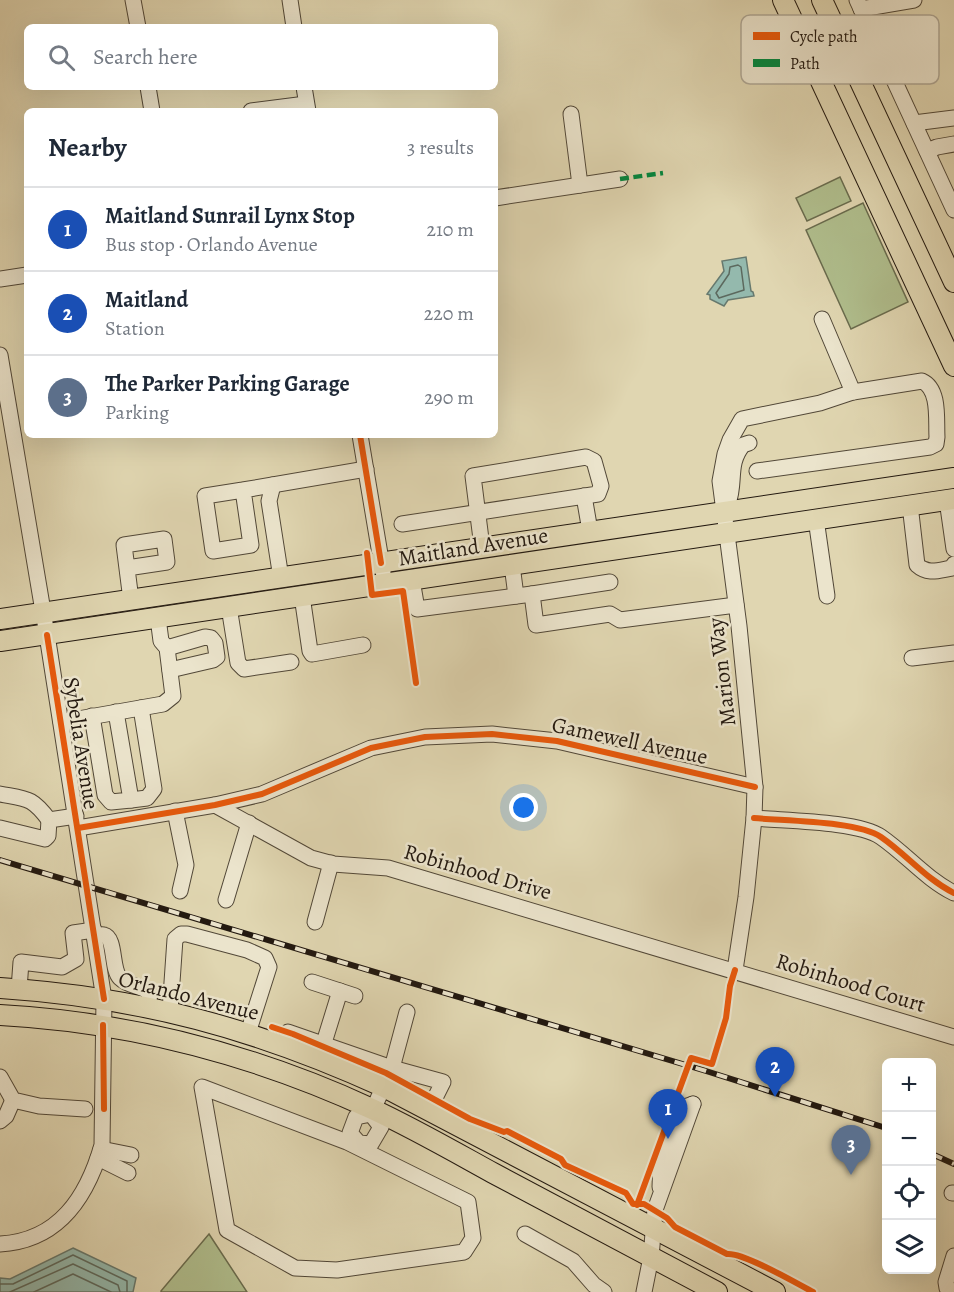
<!DOCTYPE html>
<meta charset="utf-8">
<style>
:root{--surface:#fff;--page:#f6f6f7;--text:#1f2937;--muted:#747a83;--line:#e0e1e3;--accent:#8f2418}
body{margin:0;font-family:Alegreya,serif;background:var(--page);color:var(--text)}
.controls{position:absolute;right:18px;bottom:18px;display:grid;overflow:hidden;border-radius:9px;box-shadow:0 6px 24px #0002}
.controls button{width:54px;height:54px;display:grid;place-items:center;padding:0;border:0;border-bottom:2px solid var(--line);background:var(--surface);color:var(--text);font:30px sans-serif}
.you{position:absolute;left:524px;top:808px;width:21px;height:21px;margin:-15px;border:4px solid #fff;border-radius:50%;background:#1a73e8;box-shadow:0 0 0 9px #1a73e833}
.badge{display:grid;place-items:center;width:39px;height:39px;border-radius:50%;background:var(--accent);color:#fff;font-size:20px;font-weight:700}
.pin{position:absolute;translate:-50% -50px;filter:drop-shadow(0 2px 3px #0008)}
.pin::after{content:'';position:absolute;top:32px;width:21px;height:18px;background:inherit;clip-path:polygon(0 0,100% 0,50% 100%)}
.list{margin:0;padding:0;list-style:none}
h2{display:flex;justify-content:space-between;align-items:center;height:78px;margin:0;padding:0 24px;font-size:26px}
h2 small{font-size:20px;font-weight:400;color:var(--muted)}
.list li{display:grid;grid-template-columns:39px 1fr auto;gap:18px;align-items:center;box-sizing:border-box;height:84px;padding:0 24px;border-top:2px solid var(--line)}
.list b{display:block;font-size:22px;white-space:nowrap}
.list p{margin:0;font-size:20px;white-space:nowrap;color:var(--muted)}
.list em{font-size:20px;font-style:normal;color:var(--muted)}
.icon{flex:none;width:33px;height:33px;fill:none;stroke:currentColor;stroke-width:2;stroke-linecap:round;stroke-linejoin:round}
.map{position:relative;flex:none;width:954px;height:1292px;overflow:hidden}
.search{position:absolute;background:var(--surface);box-shadow:0 6px 24px #0002;left:24px;top:24px;width:474px;height:66px;display:flex;align-items:center;gap:15px;box-sizing:border-box;padding:0 21px;border-radius:9px;color:var(--muted);font-size:22px}
.panel{position:absolute;background:var(--surface);box-shadow:0 6px 24px #0002;left:24px;top:108px;width:474px;height:330px;border-radius:9px}
.map>svg:first-child{display:block}
.green{fill:#b0be8d;stroke:#6a6c4e;stroke-width:1.5}
.water{fill:#94b9ad;stroke:#67796e;stroke-width:1.5}
.lines{fill:none;stroke-linecap:round;stroke-linejoin:round}
.shore{stroke:#5c695e;stroke-width:1.5}
.minor-casing{stroke:#524838;stroke-width:17}
.major-casing{stroke:#231910;stroke-width:22}
.minor{stroke:#ebe4cc;stroke-width:15}
.major{stroke:#e0d6b1;stroke-width:20}
.rail-casing{stroke:#231910;stroke-width:6}
.rail{stroke:#ebe4cc;stroke-width:4;stroke-dasharray:11;stroke-linecap:butt}
.quiet{stroke:#00873e;stroke-width:4.5;stroke-dasharray:9 4.5;stroke-linecap:butt}
.cycleway-casing{stroke:#ebe4cc;stroke-width:10}
.cycleway{stroke:#e8590c;stroke-width:6}
.labels{text-anchor:middle;stroke-width:5;stroke-linejoin:round;paint-order:stroke}
.street-label{font-size:22px;fill:#231910;stroke:#ebe4cc}
.key{fill:#ebe4cc;stroke:#afa794;stroke-width:1.5}
.key-label{font-size:16px;fill:#231910}
</style>
<div class="map">
<svg width="954" height="1292" viewBox="0 0 954 1292">
<rect width="100%" height="100%" fill="#e0d6b1"/>
<filter id="stains"><feTurbulence type="fractalNoise" baseFrequency=".00333" numOctaves="4"/><feColorMatrix values="0 0 0 0 .2 0 0 0 0 .09 0 0 0 0 .02 0 0 0 .5 -.17"/></filter>
<radialGradient id="worn" r=".72"><stop offset=".6" stop-color="#630" stop-opacity="0"/><stop offset="1" stop-color="#630" stop-opacity=".3"/></radialGradient>
<!-- green -->
<g class="green">
<polygon points="840,177 851,201 807,221 796,198"/>
<polygon points="863,203 908,302 851,329 806,230"/>
<polygon points="209,1234 247,1292 161,1292 161,1291"/>
</g>
<!-- water -->
<g class="water">
<polygon points="746,257 751,291 753,292 754,296 728,300 724,306 710,299 710,295 707,294 724,271 722,261"/>
<polygon points="73,1248 136,1278 133,1292 0,1292 0,1278 10,1279"/>
</g>
<g class="lines">
<!-- shore -->
<g class="shore">
<polygon points="738,265 741,267 744,290 719,298 716,293 729,274 730,267"/>
<polyline points="0,1284 13,1284 73,1255 127,1281 127,1292"/>
<polyline points="10,1292 73,1264 118,1285 120,1292"/>
<polyline points="34,1292 73,1274 111,1292"/>
</g>
<!-- minor casing -->
<g class="minor-casing">
<g id="minor">
<polyline points="133,0 138,27"/>
<polyline points="290,0 294,27"/>
<polyline points="857,0 954,210"/>
<polyline points="861,9 914,0"/>
<polyline points="148,87 152,111"/>
<polyline points="304,87 308,111"/>
<polyline points="251,111 306,104"/>
<polyline points="571,114 580,185"/>
<polyline points="914,123 954,118"/>
<polyline points="927,151 937,147 954,144"/>
<polyline points="495,198 620,179"/>
<polyline points="0,279 27,275"/>
<polyline points="822,319 853,392"/>
<path d="M 0,355 L 47,635 L 104,999 L 102,1145 C 87,1197 59,1241 0,1244"/>
<polyline points="360,435 383,572"/>
<polyline points="273,485 269,501 281,578"/>
<polyline points="243,490 205,496 213,551 251,545 243,490 366,469"/>
<polyline points="584,496 590,531"/>
<polyline points="947,500 954,549"/>
<path d="M 728,503 C 736,483 727,464 743,445 L 749,443"/>
<path d="M 910,505 L 917,565 C 928,575 939,570 952,568 L 954,564"/>
<polyline points="816,519 827,596"/>
<polyline points="402,524 598,494 601,486 594,461 586,457 473,476 482,547"/>
<polyline points="512,565 516,596"/>
<polyline points="127,568 167,562 164,539 124,545 131,600"/>
<polyline points="412,580 417,609 532,594"/>
<polyline points="610,582 532,594 536,625 610,614 620,620 736,605"/>
<polyline points="302,596 310,651 312,654 363,645"/>
<polyline points="229,607 238,663 244,669 291,662"/>
<polyline points="167,648 205,637 211,638 215,643 217,657 213,660 170,670"/>
<polyline points="912,658 954,653"/>
<polyline points="92,716 105,795 111,802 131,800 116,712"/>
<polyline points="61,722 163,704 173,696 167,648 161,641 158,618"/>
<path d="M 0,794 C 27,799 32,797 49,820"/>
<polyline points="131,800 147,798 154,789 141,708"/>
<polyline points="215,805 311,858 333,864 388,868 954,1037"/>
<polyline points="175,811 186,865 180,891"/>
<path d="M 754,818 C 785,821 858,821 881,837 C 907,855 926,879 954,893"/>
<polyline points="0,828 45,839 48,836 49,820 76,816"/>
<polyline points="78,828 215,805 262,794 371,748 425,737 492,734 557,741 755,787"/>
<polyline points="226,900 249,823"/>
<polyline points="315,922 331,863"/>
<path d="M 95,936 C 98,936 101,934 104,935 C 116,938 111,969 120,978 C 129,987 142,985 150,993 L 148,1007"/>
<path d="M 735,970 L 746,897 L 754,818 L 755,787 L 739,626 L 720,481 L 725,454 L 730,440 L 742,419 L 820,403 L 853,392 L 922,381 C 940,389 936,420 937,437 L 936,444 L 930,447 L 757,471"/>
<polyline points="312,982 355,996"/>
<polyline points="19,989 21,962 62,967 76,959 73,933 94,930"/>
<polyline points="170,1011 175,939 181,934 187,934 247,950 265,958 269,967 248,1033"/>
<polyline points="288,1032 392,1068 443,1082 429,1110"/>
<polyline points="323,1046 340,991"/>
<polyline points="0,1077 13,1100 39,1106 85,1109"/>
<polygon points="202,1087 347,1142 468,1202 473,1238 464,1252 337,1270 295,1268 227,1230"/>
<polyline points="371,1114 392,1068 407,1012"/>
<polygon points="371,1114 381,1127 371,1144 359,1143 350,1133 356,1117"/>
<polyline points="0,1121 6,1116 13,1100"/>
<polyline points="101,1149 131,1155"/>
<polyline points="98,1158 128,1173"/>
<polyline points="660,1187 661,1160 679,1109 693,1104"/>
<polyline points="952,1193 954,1193"/>
<polyline points="525,1234 573,1261 594,1285 604,1292"/>
<polyline points="954,1256 946,1282 947,1288 954,1292"/>
<polyline points="644,1292 651,1257 655,1210 693,1104"/>
</g>
</g>
<!-- major casing -->
<g class="major-casing">
<g id="major">
<polyline points="783,0 954,366"/>
<polyline points="822,0 954,282"/>
<polyline points="0,619 954,478"/>
<polyline points="0,641 954,499"/>
<path d="M 0,988 C 140,997 257,1029 384,1087 L 775,1292"/>
<path d="M 0,1015 C 129,1022 255,1055 372,1109 C 413,1128 453,1151 493,1173 C 567,1212 642,1252 717,1292"/>
</g>
</g>
<!-- minor -->
<use href="#minor" class="minor"/>
<!-- major -->
<use href="#major" class="major"/>
<!-- rail casing -->
<g class="rail-casing">
<g id="rail">
<polyline points="0,860 706,1071 886,1128"/>
<polyline points="932,1154 954,1164"/>
</g>
</g>
<!-- rail -->
<use href="#rail" class="rail"/>
<!-- quiet -->
<polyline class="quiet" points="620,179 663,173"/>
<!-- cycleway casing -->
<g class="cycleway-casing">
<g id="cycleway">
<polyline points="360,435 381,563"/>
<polyline points="367,553 372,595 403,591 416,683"/>
<polyline points="47,635 104,999"/>
<path d="M 754,818 C 785,821 858,821 881,837 C 907,855 926,879 954,893"/>
<polyline points="78,828 215,805 262,794 371,748 425,737 492,734 557,741 755,787"/>
<polyline points="103,1025 104,1109"/>
<path d="M 272,1027 L 293,1034 L 386,1073 L 470,1119 L 504,1132 L 507,1131 L 561,1159 L 565,1165 L 626,1193 L 633,1204 L 644,1204 L 667,1218 L 675,1227 L 727,1254 C 743,1252 796,1283 813,1292"/>
<polyline points="637,1205 691,1058 712,1064 726,1018 730,986 735,970"/>
</g>
</g>
<!-- cycleway -->
<use href="#cycleway" class="cycleway"/>
</g>
<g class="labels">
<!-- street labels -->
<g class="street-label">
<text transform="translate(473 546) rotate(-9)" y="8">Maitland Avenue</text>
<text transform="translate(721 672) rotate(-97)" y="8">Marion Way</text>
<text transform="translate(630 740) rotate(12)" y="8">Gamewell Avenue</text>
<text transform="translate(82 743) rotate(81)" y="8">Sybelia Avenue</text>
<text transform="translate(478 871) rotate(16)" y="8">Robinhood Drive</text>
<text transform="translate(851 982) rotate(17)" y="8">Robinhood Court</text>
<text transform="translate(189 995) rotate(14)" y="8">Orlando Avenue</text>
</g>
</g>
<!-- legend -->
<rect x="741" y="15" width="198" height="69" rx="9" class="key"/>
<rect x="753" y="32" width="27" height="8" fill="#e8590c"/>
<rect x="753" y="59" width="27" height="8" fill="#00873e"/>
<g class="key-label">
<text x="790" y="42">Cycle path</text>
<text x="790" y="69">Path</text>
</g>
<rect width="100%" height="100%" filter="url(#stains)"/>
<rect width="100%" height="100%" fill="url(#worn)"/>
</svg>
<div class="controls">
<button>+</button>
<button>−</button>
<button><svg class="icon" aria-label="locate" viewBox="0 0 24 24"><circle cx="12" cy="12" r="6"/><path d="M12 2v4M12 18v4M2 12h4M18 12h4"/></svg></button>
<button><svg class="icon" aria-label="layers" viewBox="0 0 24 24"><path d="M12 4l9 5-9 5-9-5zM3 14l9 5 9-5"/></svg></button>
</div>
<div class="you"></div>
<div class="pin badge" style="left:668px;top:1139px;background:#1a4fb4">1</div>
<div class="pin badge" style="left:775px;top:1097px;background:#1a4fb4">2</div>
<div class="pin badge" style="left:851px;top:1175px;background:#5c6f8a">3</div>
<div class="search"><svg class="icon" aria-label="search" viewBox="0 0 24 24"><circle cx="10" cy="10" r="6"/><path d="M15 15l6 6"/></svg>Search here</div>
<section class="panel">
<h2>Nearby<small>3 results</small></h2>
<ul class="list">
<li><span class="badge" style="background:#1a4fb4">1</span><div><b>Maitland Sunrail Lynx Stop</b><p>Bus stop · Orlando Avenue</p></div><em>210 m</em></li>
<li><span class="badge" style="background:#1a4fb4">2</span><div><b>Maitland</b><p>Station</p></div><em>220 m</em></li>
<li><span class="badge" style="background:#5c6f8a">3</span><div><b>The Parker Parking Garage</b><p>Parking</p></div><em>290 m</em></li>
</ul>
</section>
</div>
